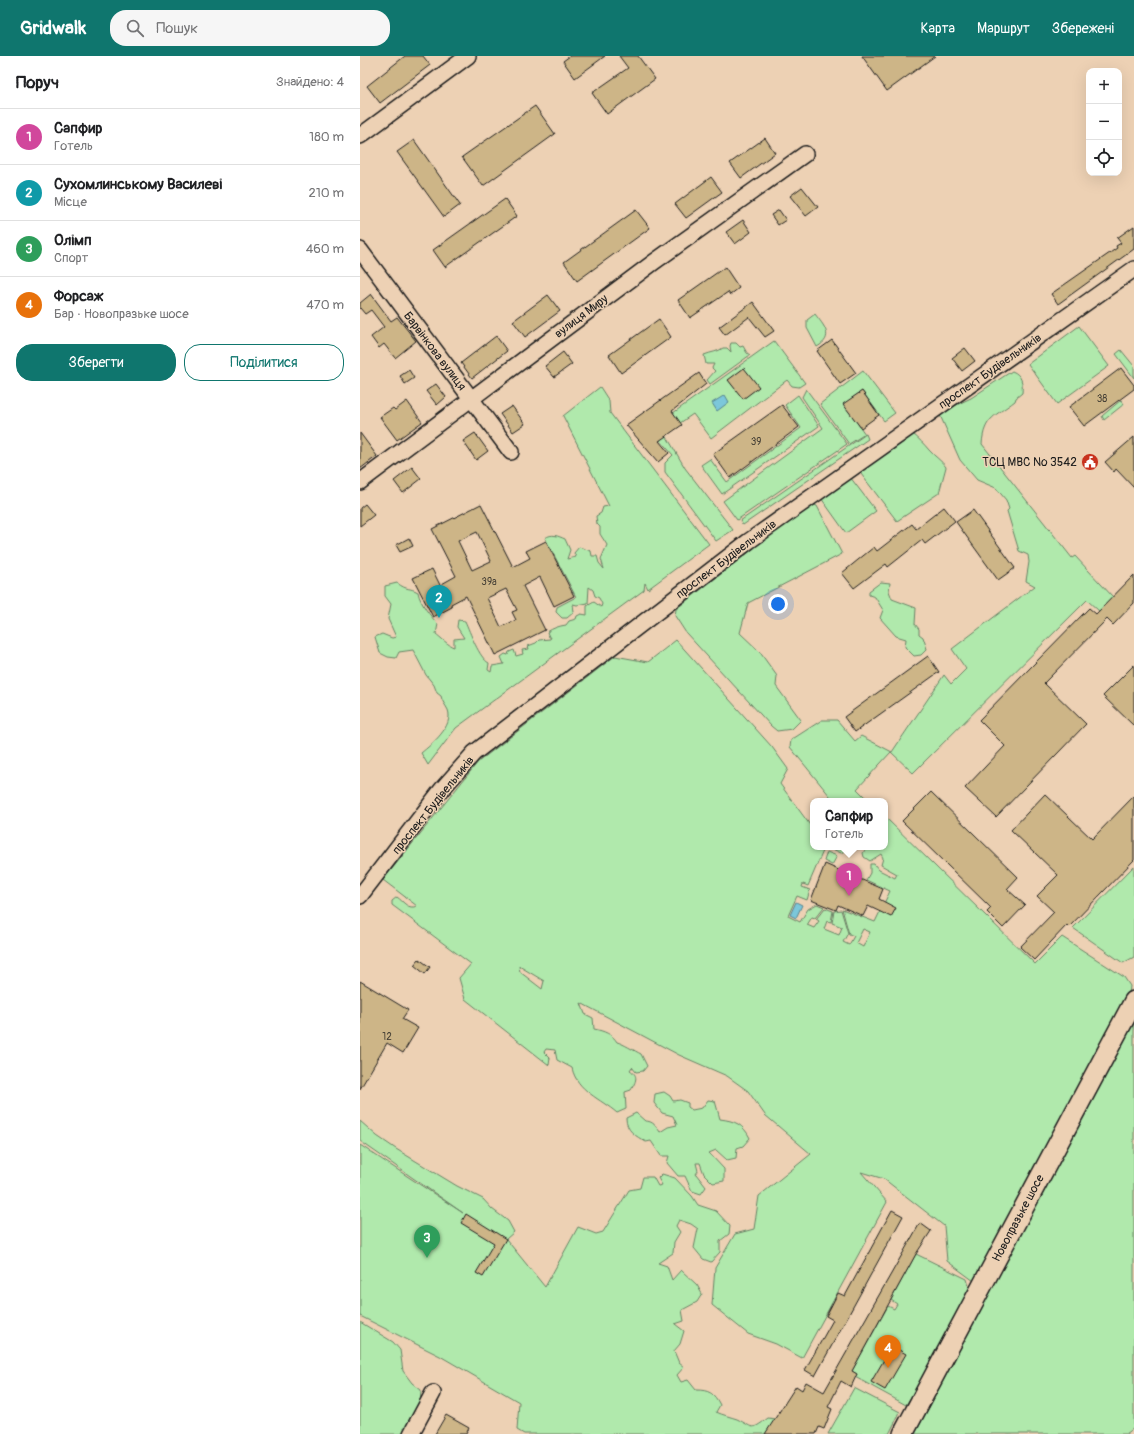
<!DOCTYPE html>
<html lang="uk">
<meta charset="utf-8">
<style>
:root{--surface:#fff;--page:#f6f6f6;--text:#202124;--muted:#757577;--line:#e0e0e0;--accent:#0f766e}
body{margin:0;font-family:Pangolin,sans-serif;background:var(--page);color:var(--text)}
.controls{position:absolute;right:12px;top:12px;display:grid;overflow:hidden;border-radius:8px;box-shadow:0 4px 16px #0002}
.controls button{width:36px;height:36px;display:grid;place-items:center;padding:0;border:0;border-bottom:1px solid var(--line);background:var(--surface);color:var(--text);font:20px sans-serif}
.you{position:absolute;left:418px;top:548px;width:14px;height:14px;margin:-10px;border:3px solid #fff;border-radius:50%;background:#1a73e8;box-shadow:0 0 0 6px #1a73e833}
.badge{display:grid;place-items:center;width:26px;height:26px;border-radius:50%;background:var(--accent);color:#fff;font-size:13px;font-weight:700}
.pin{position:absolute;translate:-50% -33px;filter:drop-shadow(0 1px 2px #0008)}
.pin::after{content:'';position:absolute;top:21px;width:14px;height:12px;background:inherit;clip-path:polygon(0 0,100% 0,50% 100%)}
.popup{position:absolute;left:450px;top:742px;width:78px;height:52px;box-sizing:border-box;display:grid;place-content:center;border-radius:8px;background:var(--surface);filter:drop-shadow(0 1px 3px #0005);font-size:13px;white-space:nowrap;color:var(--muted)}
.popup b{font-size:15px;color:var(--text)}
.popup::after{content:'';position:absolute;left:50%;top:100%;margin-left:-8px;border:8px solid transparent;border-top-color:var(--surface)}
.list{margin:0;padding:0;list-style:none}
h2{display:flex;justify-content:space-between;align-items:center;height:52px;margin:0;padding:0 16px;font-size:17px}
h2 small{font-size:13px;font-weight:400;color:var(--muted)}
.list li{display:grid;grid-template-columns:26px 1fr auto;gap:12px;align-items:center;box-sizing:border-box;height:56px;padding:0 16px;border-top:1px solid var(--line)}
.list b{display:block;font-size:15px;white-space:nowrap}
.list p{margin:0;font-size:13px;white-space:nowrap;color:var(--muted)}
.list em{font-size:13px;font-style:normal;color:var(--muted)}
.actions{display:flex;gap:8px;padding:12px 16px}
.actions a{flex:1;padding:9px 0;border:1px solid var(--accent);border-radius:16px;text-align:center;font-size:14px;color:var(--accent)}
.actions .main{background:var(--accent);color:#fff}
.icon{flex:none;width:22px;height:22px;fill:none;stroke:currentColor;stroke-width:2;stroke-linecap:round;stroke-linejoin:round}
.map{position:relative;flex:none;width:774px;height:1378px;overflow:hidden}
header{display:flex;align-items:center;gap:24px;box-sizing:border-box;height:56px;padding:0 20px;background:var(--accent);color:#fff}
header strong{font-size:19px}
nav{display:flex;gap:22px;margin-inline-start:auto;font-size:14px}
.search{width:280px;height:36px;background:var(--page);display:flex;align-items:center;gap:10px;box-sizing:border-box;padding:0 14px;border-radius:16px;color:var(--muted);font-size:15px}
main{display:flex}
aside{flex:1;background:var(--surface)}
.map>svg:first-child{display:block}
.green{fill:#b0e9ac;stroke:#668264;fill-rule:evenodd}
.water{fill:#7bc7da;stroke:#55838e}
.building{fill:#cdb587;stroke:#1c1c1c;fill-rule:evenodd}
.lines{fill:none;stroke-linecap:round;stroke-linejoin:round}
.minor-casing{stroke:#1c1c1c;stroke-width:18}
.major-casing{stroke:#1c1c1c;stroke-width:22}
.minor{stroke:#edd1b4;stroke-width:15}
.major{stroke:#edd1b4;stroke-width:19}
.labels{text-anchor:middle;stroke-width:3;stroke-linejoin:round;paint-order:stroke}
.number-label{font-size:10px;fill:#484237}
.street-label{font-size:12px;fill:#1c1c1c;stroke:#edd1b4}
.poi-label{font-size:12px;fill:#1c1c1c;stroke:#edd1b4;text-anchor:end}
</style>
<header>
<strong>Gridwalk</strong>
<div class="search"><svg class="icon" aria-label="search" viewBox="0 0 24 24"><circle cx="10" cy="10" r="6"/><path d="M15 15l6 6"/></svg>Пошук</div>
<nav><a>Карта</a><a>Маршрут</a><a>Збережені</a></nav>
</header>
<main>
<aside>
<h2>Поруч<small>Знайдено: 4</small></h2>
<ul class="list">
<li><span class="badge" style="background:#d1479c">1</span><div><b>Сапфир</b><p>Готель</p></div><em>180 m</em></li>
<li><span class="badge" style="background:#0f9aa8">2</span><div><b>Сухомлинському Василеві</b><p>Місце</p></div><em>210 m</em></li>
<li><span class="badge" style="background:#2e9e5b">3</span><div><b>Олімп</b><p>Спорт</p></div><em>460 m</em></li>
<li><span class="badge" style="background:#e8710a">4</span><div><b>Форсаж</b><p>Бар · Новопразьке шосе</p></div><em>470 m</em></li>
</ul>
<div class="actions"><a class="main">Зберегти</a><a>Поділитися</a></div>
</aside>
<div class="map">
<svg width="774" height="1378" viewBox="0 0 774 1378">
<rect width="100%" height="100%" fill="#edd1b4"/>
<filter id="ink" filterUnits="userSpaceOnUse"><feTurbulence type="fractalNoise" baseFrequency=".025" numOctaves="2"/><feDisplacementMap in="SourceGraphic" scale="8" xChannelSelector="R" yChannelSelector="G"/><feConvolveMatrix kernelMatrix="1 2 1 2 8 2 1 2 1" color-interpolation-filters="sRGB"/></filter>
<g filter="url(#ink)">
<!-- green -->
<g class="green">
<path d="M 455,258 C 464,270 475,281 457,291 L 447,272 L 447,264 Z"/>
<polygon points="719,270 749,310 697,348 668,308"/>
<polygon points="414,285 445,327 439,331 432,330 427,324 351,382 333,358 320,367 313,357"/>
<path d="M 371,287 L 376,287 L 380,291 L 383,290 L 387,297 L 390,299 L 350,328 L 347,324 L 355,315 L 352,312 L 354,308 L 346,308 L 344,299 C 351,296 358,296 363,292 L 367,292 L 371,296 L 370,290 Z"/>
<polygon points="761,294 774,310 774,322 756,298"/>
<polygon points="503,315 535,357 524,365 502,335 484,348 505,378 489,388 460,348"/>
<path d="M 652,315 C 662,319 663,327 662,337 L 656,342 L 655,345 C 636,360 624,361 622,388 L 712,502 L 715,500 L 753,541 L 739,555 L 727,544 L 553,717 L 531,696 L 497,733 L 509,745 L 474,745 L 430,691 L 431,684 L 462,664 L 477,664 L 495,685 L 501,680 L 532,696 L 584,619 L 591,628 L 606,613 L 592,593 L 675,530 L 666,525 L 669,506 L 668,499 L 659,495 L 647,455 L 649,453 L 646,444 L 636,432 L 617,424 L 600,404 L 579,357 L 611,342 Z"/>
<path d="M 240,331 L 249,345 L 250,357 L 349,488 L 288,533 L 285,527 L 284,534 L 96,672 L 68,709 L 61,697 C 72,688 94,670 88,654 C 85,648 82,646 81,640 L 77,637 L 74,629 L 66,619 L 53,594 L 39,596 L 36,602 L 28,601 L 20,597 L 15,581 L 22,578 L 32,582 L 36,581 L 28,563 L 31,548 L 25,540 L 25,530 L 37,527 C 48,535 49,531 58,536 C 60,547 70,560 78,568 L 76,578 C 80,581 89,590 94,591 L 94,583 L 104,582 L 97,571 L 98,564 L 105,565 C 110,576 119,602 129,607 L 128,614 L 131,616 L 132,610 L 144,608 L 141,601 L 145,598 L 148,599 L 149,596 L 154,594 L 156,600 L 163,598 L 162,594 L 169,593 L 168,590 L 176,587 L 179,584 L 190,583 L 191,581 L 189,581 L 187,576 C 193,572 199,570 206,569 L 209,565 L 216,563 L 217,560 L 221,558 L 227,559 L 227,550 L 234,546 L 241,551 L 242,548 L 239,542 L 235,540 L 233,534 L 229,531 L 228,547 L 217,549 L 213,548 L 214,556 L 207,562 L 202,562 L 196,556 L 197,551 L 216,541 L 185,482 C 192,477 198,480 205,483 L 210,494 L 207,503 L 216,501 L 214,497 L 219,491 L 231,495 L 232,500 L 237,500 L 239,507 L 244,513 L 241,503 L 247,489 L 240,478 L 240,471 L 237,468 L 236,460 L 241,457 L 243,451 L 249,450 L 203,360 Z"/>
<polygon points="446,333 487,388 377,464 363,445 463,372 442,341"/>
<polygon points="438,339 459,370 362,438 341,409 350,403 367,426 441,372 425,349"/>
<polygon points="761,344 764,348 744,364 742,360"/>
<polygon points="303,374 325,412 373,474 356,485 305,416 305,407 313,399 299,383"/>
<polygon points="506,378 508,383 383,469 380,465"/>
<path d="M 553,378 C 559,383 564,388 569,394 C 575,401 581,404 586,411 L 579,437 L 537,465 L 501,418 L 502,412 L 548,380 Z"/>
<polygon points="490,421 516,455 486,477 461,442"/>
<polygon points="451,448 457,450 482,498 388,547 380,577 399,595 417,620 416,630 441,664 432,673 417,675 411,670 326,577 315,560 316,553"/>
<polygon points="521,526 530,527 529,535 532,543 556,552 555,568 559,573 559,578 563,581 567,593 561,599 554,600 545,591 546,583 536,580 520,562 523,554 515,541 509,539 509,535"/>
<path d="M 316,584 L 412,691 L 428,713 L 420,728 L 450,769 L 453,766 L 453,791 L 461,791 L 460,793 L 463,795 L 448,830 L 443,828 L 442,831 L 450,834 L 447,844 L 437,840 L 428,860 L 440,866 L 448,853 L 457,848 L 464,851 L 455,862 L 452,861 L 447,869 L 454,872 L 459,865 L 456,863 L 465,852 L 473,855 L 471,866 L 467,865 L 464,873 L 479,879 L 482,871 L 472,867 L 474,855 L 481,854 L 488,877 L 483,886 L 489,889 L 494,880 L 489,878 L 482,853 L 515,866 L 530,835 L 506,824 L 510,817 L 510,808 L 514,808 L 519,814 L 535,822 L 537,818 L 521,809 L 523,802 L 521,798 L 510,805 L 504,801 L 503,797 L 507,791 L 525,791 L 525,761 L 675,908 L 702,881 L 764,921 L 770,930 L 769,940 L 614,1225 L 587,1205 L 584,1170 L 524,1123 L 501,1116 L 527,1146 L 442,1302 L 416,1288 L 388,1278 L 352,1249 L 355,1212 L 375,1178 L 394,1173 L 399,1140 L 451,1098 L 405,1059 L 388,1035 L 367,1020 L 319,999 L 221,947 L 225,958 L 233,962 L 234,973 C 244,975 252,978 257,986 C 262,987 275,995 281,998 L 287,1010 L 283,1015 L 276,1016 L 272,1011 L 270,1014 C 279,1020 276,1025 271,1034 L 265,1036 L 266,1053 L 257,1057 C 241,1043 217,1035 212,1012 L 197,1004 L 195,994 L 186,993 L 184,996 L 190,1002 L 189,1009 L 105,943 L 99,922 L 111,908 L 32,849 L 32,845 L 37,841 C 44,846 48,854 57,850 L 23,824 L 118,706 L 255,600 L 288,606 ZM 503,873 L 510,876 L 503,891 L 496,887 ZM 159,910 L 184,925 L 182,933 L 160,916 Z"/>
<polygon points="468,791 487,791 489,793 481,797"/>
<polygon points="467,796 477,800 472,809 464,805"/>
<polygon points="774,810 774,901 763,907 713,872"/>
<polygon points="774,964 774,1372 766,1378 555,1378"/>
<path d="M 304,1036 L 310,1040 L 313,1045 L 320,1044 L 328,1047 L 328,1051 L 332,1054 L 342,1052 L 348,1044 L 355,1045 L 360,1063 C 375,1065 383,1068 390,1082 L 383,1090 L 377,1092 L 376,1102 L 367,1104 L 356,1094 L 349,1097 L 364,1113 L 364,1125 L 353,1127 L 344,1118 L 340,1107 L 336,1107 L 338,1115 L 336,1118 L 346,1131 L 341,1138 L 332,1135 L 325,1120 L 318,1120 L 307,1107 L 309,1100 L 301,1100 L 291,1085 L 286,1086 C 276,1080 266,1075 266,1062 L 276,1057 L 285,1065 C 293,1065 296,1070 300,1076 L 308,1071 L 317,1069 L 313,1060 L 302,1057 L 294,1047 L 295,1038 Z"/>
<path d="M 0,1065 L 17,1080 L 36,1093 L 97,1130 L 123,1143 L 132,1153 L 148,1165 L 154,1176 L 146,1183 L 185,1231 L 218,1171 L 236,1178 L 243,1176 L 269,1134 L 280,1132 L 283,1121 L 293,1121 L 298,1130 L 302,1129 L 298,1122 L 302,1118 L 315,1122 L 332,1140 L 338,1149 L 356,1155 L 370,1170 L 369,1178 L 360,1185 L 360,1196 L 351,1206 L 343,1203 L 334,1192 L 338,1173 L 331,1168 L 319,1164 L 316,1170 L 320,1176 L 314,1186 L 313,1197 L 298,1207 L 307,1210 L 312,1224 L 321,1214 L 337,1229 L 342,1238 L 337,1246 L 322,1254 L 324,1265 L 315,1268 L 324,1275 L 320,1288 L 314,1295 L 319,1307 L 324,1311 L 317,1319 L 321,1326 L 328,1324 L 336,1334 C 349,1334 354,1337 360,1349 L 356,1356 C 363,1359 371,1361 377,1363 C 394,1371 390,1376 408,1362 L 416,1363 L 407,1378 L 164,1378 L 157,1374 L 159,1346 L 80,1300 L 0,1260 L 0,1089 L 103,1157 L 0,1085 Z"/>
<polygon points="556,1198 607,1223 610,1234 561,1324 546,1349 495,1321 497,1318 492,1315 528,1250 534,1253 537,1248 531,1244"/>
<polygon points="0,1266 33,1286 40,1294 43,1315 52,1327 61,1334 60,1350 42,1378 0,1378"/>
<polygon points="494,1332 540,1356 529,1378 468,1378"/>
</g>
<!-- water -->
<g class="water">
<polygon points="365,339 369,346 357,355 352,347"/>
<polygon points="436,846 442,849 436,862 430,859"/>
</g>
<!-- building -->
<g class="building">
<polygon points="45,0 63,0 70,9 20,47 7,30"/>
<polygon points="210,0 245,0 215,22 203,5"/>
<polygon points="259,0 278,0 295,23 247,58 232,37 268,12"/>
<polygon points="502,0 575,0 527,35"/>
<polygon points="175,50 195,78 123,130 102,101"/>
<polygon points="405,82 415,97 381,122 370,107"/>
<polygon points="54,84 100,149 84,161 37,96"/>
<polygon points="351,121 362,136 326,162 315,148"/>
<polygon points="442,131 458,151 446,160 430,140"/>
<polygon points="145,143 157,160 85,211 73,194"/>
<polygon points="276,154 290,172 217,225 204,206"/>
<polygon points="419,154 426,164 418,169 411,159"/>
<polygon points="383,164 391,176 375,188 366,176"/>
<polygon points="774,170 774,193 698,248 691,238 757,192 756,190 761,187 757,182"/>
<polygon points="365,211 379,232 370,239 368,236 330,262 318,244"/>
<polygon points="11,238 31,265 37,261 56,285 35,302 24,288 19,292 11,281 24,271 11,254 5,258 0,252 0,247"/>
<polygon points="188,239 200,255 165,281 153,265"/>
<polygon points="393,246 414,275 405,281 389,261 365,279 359,271"/>
<polygon points="299,263 311,281 261,317 249,299"/>
<polygon points="136,280 147,295 112,322 101,307"/>
<polygon points="472,284 496,317 480,328 457,295"/>
<polygon points="605,292 615,305 602,315 592,302"/>
<polygon points="203,296 212,308 194,321 185,310"/>
<polygon points="384,312 399,331 383,343 368,324"/>
<polygon points="761,312 774,329 774,333 724,370 709,351"/>
<polygon points="49,314 54,322 45,328 40,320"/>
<polygon points="339,317 346,328 312,355 322,369 299,385 309,397 298,406 266,369"/>
<polygon points="76,328 86,341 77,349 66,335"/>
<polygon points="502,335 519,359 501,372 483,348"/>
<polygon points="47,345 62,366 37,384 20,361 33,352 35,354"/>
<polygon points="422,349 439,371 370,422 353,398"/>
<polygon points="152,350 165,368 153,376 140,358"/>
<polygon points="0,377 17,400 0,413"/>
<polygon points="115,377 128,395 116,404 103,385"/>
<polygon points="774,381 774,432 756,413 754,416 745,406"/>
<polygon points="52,411 61,423 43,437 34,425"/>
<polygon points="5,448 14,459 0,470 0,452"/>
<path d="M 121,448 L 153,511 L 170,502 L 166,495 L 186,485 L 214,540 L 194,550 L 180,521 L 163,530 L 185,574 L 135,599 L 106,540 L 91,548 L 92,551 L 73,561 L 53,522 L 72,513 L 80,529 L 96,520 L 72,473 ZM 117,476 L 131,505 L 112,514 L 98,485 ZM 146,533 L 157,554 L 152,556 L 156,564 L 141,571 L 127,542 Z"/>
<polygon points="584,451 595,465 565,488 562,484 528,511 526,508 494,532 482,517 514,491 517,495 552,468 556,473"/>
<polygon points="613,454 655,512 638,524 596,466"/>
<polygon points="49,482 53,490 40,496 36,489"/>
<polygon points="774,519 774,547 753,569 747,563 684,627 726,668 636,761 605,732 645,690 619,664 729,552 736,558"/>
<polygon points="568,600 579,616 495,676 484,661"/>
<polygon points="774,609 774,670 743,640"/>
<polygon points="571,736 658,821 647,833 665,849 643,872 627,856 631,852 542,765"/>
<polygon points="685,738 732,783 774,740 774,804 709,871 707,869 674,904 660,891 694,856 677,840 698,819 651,774"/>
<polygon points="465,808 483,816 486,810 495,814 493,820 523,833 519,843 536,852 531,861 508,850 503,860 478,849 476,854 451,844"/>
<polygon points="59,903 70,911 65,918 54,909"/>
<polygon points="0,925 48,954 42,963 58,972 43,997 27,987 0,1033"/>
<polygon points="532,1154 543,1160 455,1320 445,1314 473,1264 466,1260 478,1237 485,1240"/>
<polygon points="106,1158 146,1183 123,1221 116,1217 134,1187 101,1167"/>
<polygon points="560,1167 571,1175 556,1198 492,1315 497,1318 491,1331 481,1325 468,1351 472,1353 464,1373 459,1371 456,1378 405,1378 436,1330 442,1334 446,1326 464,1336"/>
<polygon points="532,1290 546,1298 525,1334 511,1326"/>
<polygon points="86,1359 109,1372 106,1378 75,1378"/>
</g>
<g class="lines">
<!-- minor casing -->
<g class="minor-casing">
<g id="minor">
<polyline points="0,80 108,0"/>
<polyline points="0,194 151,396"/>
<polyline points="0,426 294,206 445,98"/>
<polyline points="0,840 82,733 114,697 389,485 774,213"/>
<polyline points="51,1378 73,1337"/>
</g>
</g>
<!-- major casing -->
<g class="major-casing">
<polyline id="major" points="543,1378 774,945"/>
</g>
<!-- minor -->
<use href="#minor" class="minor"/>
<!-- major -->
<use href="#major" class="major"/>
</g>
</g>
<!-- icons -->
<defs>
<g id="civic-disc" transform="scale(0.9)"><circle r="9.5" fill="#c8321e" stroke="#edd1b4"/><path d="M-.6-6.5H3V-4.5H.6V-3L4-1V1h2V6H-6V1h2V-1L-.6-3ZM-1.2 2.5V6h2.4V2.5Z" fill="#fff"/></g>
</defs>
<g fill-rule="evenodd">
<use href="#civic-disc" x="730" y="406"/>
</g>
<g class="labels">
<!-- number labels -->
<g class="number-label">
<text x="742" y="346">38</text>
<text x="396" y="389">39</text>
<text x="129" y="529">39а</text>
<text x="27" y="984">12</text>
</g>
<!-- street labels -->
<g class="street-label">
<text transform="translate(221 260) rotate(-37)" y="4">вулиця Миру</text>
<text transform="translate(75 295) rotate(53)" y="4">Барвінкова вулиця</text>
<text transform="translate(630 315) rotate(-35)" y="4">проспект Будівельників</text>
<text transform="translate(366 503) rotate(-37)" y="4">проспект Будівельників</text>
<text transform="translate(73 749) rotate(-51)" y="4">проспект Будівельників</text>
<text transform="translate(658 1162) rotate(-62)" y="4">Новопразьке шосе</text>
</g>
<!-- poi labels -->
<g class="poi-label">
<text x="717" y="410">ТСЦ МВС № 3542</text>
</g>
</g>
</svg>
<div class="controls">
<button>+</button>
<button>−</button>
<button><svg class="icon" aria-label="locate" viewBox="0 0 24 24"><circle cx="12" cy="12" r="6"/><path d="M12 2v4M12 18v4M2 12h4M18 12h4"/></svg></button>
</div>
<div class="you"></div>
<div class="pin badge" style="left:489px;top:840px;background:#d1479c">1</div>
<div class="popup"><b>Сапфир</b>Готель</div>
<div class="pin badge" style="left:79px;top:562px;background:#0f9aa8">2</div>
<div class="pin badge" style="left:67px;top:1202px;background:#2e9e5b">3</div>
<div class="pin badge" style="left:528px;top:1312px;background:#e8710a">4</div>
</div>
</main>
